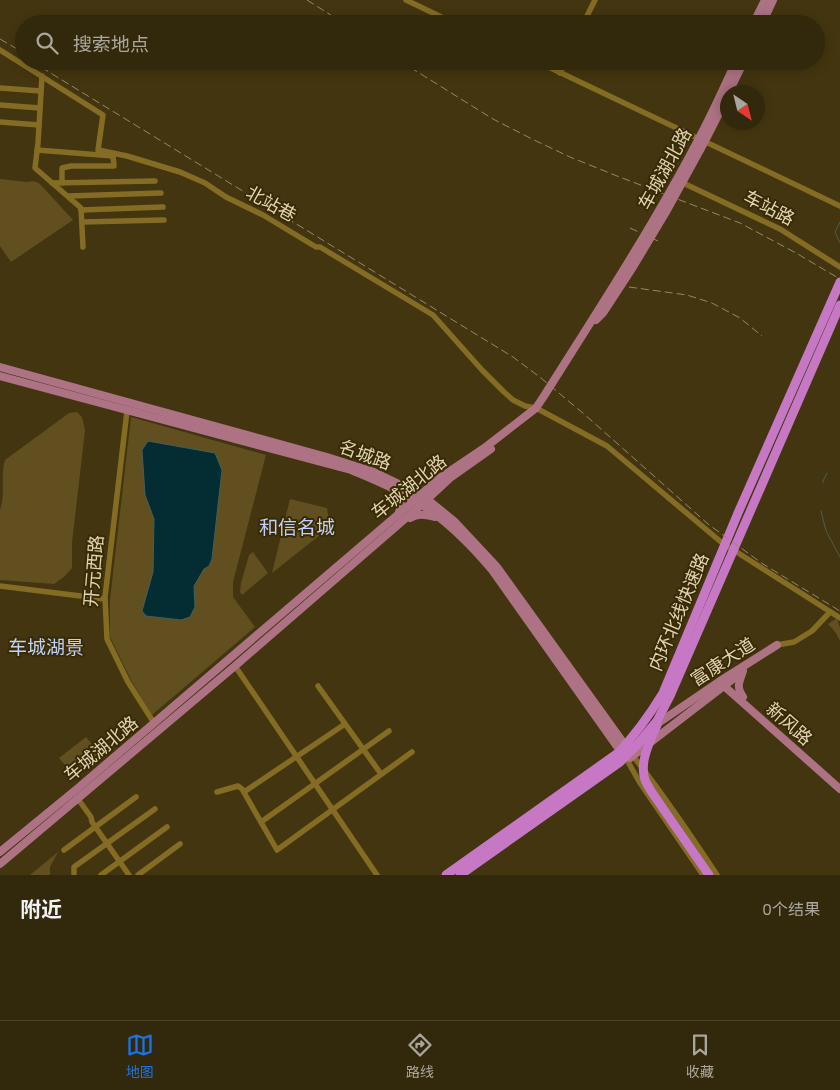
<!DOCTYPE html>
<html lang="zh">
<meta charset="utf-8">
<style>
:root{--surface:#32280b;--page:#3a3014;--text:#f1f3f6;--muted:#a8a69d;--line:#4d442c;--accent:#1a73e8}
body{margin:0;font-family:"Exo 2","Noto Sans SC",sans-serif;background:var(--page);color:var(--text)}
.compass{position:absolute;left:720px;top:85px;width:45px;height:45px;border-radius:50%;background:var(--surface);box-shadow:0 2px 12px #0003;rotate:145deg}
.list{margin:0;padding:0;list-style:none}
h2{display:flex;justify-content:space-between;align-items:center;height:65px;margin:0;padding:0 20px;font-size:21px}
h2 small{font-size:16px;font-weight:400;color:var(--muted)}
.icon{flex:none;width:28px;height:28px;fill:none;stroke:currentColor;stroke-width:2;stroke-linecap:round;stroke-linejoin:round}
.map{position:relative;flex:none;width:840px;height:875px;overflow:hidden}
.search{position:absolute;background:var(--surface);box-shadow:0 2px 12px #0003;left:15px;right:15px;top:15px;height:55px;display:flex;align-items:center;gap:12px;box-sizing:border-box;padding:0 18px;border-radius:28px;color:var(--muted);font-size:19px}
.sheet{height:145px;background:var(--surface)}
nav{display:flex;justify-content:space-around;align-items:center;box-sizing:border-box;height:70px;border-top:1px solid var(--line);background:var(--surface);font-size:14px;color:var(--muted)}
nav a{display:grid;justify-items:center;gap:2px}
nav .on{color:var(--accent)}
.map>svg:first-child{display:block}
.green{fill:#614f20}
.water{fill:#042d33;stroke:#465f59}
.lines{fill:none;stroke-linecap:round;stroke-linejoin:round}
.stream{stroke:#465f59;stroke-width:1}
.minor{stroke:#856c24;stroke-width:5.5}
.major{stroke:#ad7384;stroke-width:8}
.highway{stroke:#c778c4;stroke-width:9}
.rail{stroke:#968864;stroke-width:1;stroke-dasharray:8 4;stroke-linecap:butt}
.labels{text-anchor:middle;stroke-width:4;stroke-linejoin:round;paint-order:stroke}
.street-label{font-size:18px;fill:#e1d4b2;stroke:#382b04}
.neighbourhood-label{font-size:19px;fill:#c1d1fa;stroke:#382b04}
</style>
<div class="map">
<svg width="840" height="875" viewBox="0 0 840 875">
<rect width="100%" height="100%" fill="#43350f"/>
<!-- green -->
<g class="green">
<polygon points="0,179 27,182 33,181 39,183 73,220 11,262 0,246"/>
<path d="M 77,412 L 82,417 L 85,430 L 72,543 L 72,568 L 65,576 L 54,584 L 0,580 L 0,510 C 6,493 0,476 5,460 L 69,413 Z"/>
<polygon points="131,417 266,455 233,582 233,597 255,627 152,715 132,682 110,637 110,600"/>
<polygon points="290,499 327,508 330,527 272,573"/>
<polygon points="253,552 268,573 242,595 240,592 241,583 249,555"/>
<polygon points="837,618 840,628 840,641 836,633 828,624"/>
<polygon points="86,737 101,756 75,777 59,758"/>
<polygon points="58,852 50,867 50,875 30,875"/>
</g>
<!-- water -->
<polygon class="water" points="148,441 215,453 222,470 212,559 209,566 204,569 194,586 195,607 190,617 181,620 146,616 142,611 153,572 154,519 145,495 142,450"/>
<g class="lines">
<!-- stream -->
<g class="stream">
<polyline points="840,222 835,232 840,243"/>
<polyline points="823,483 823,481 827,473"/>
<polyline points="821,511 826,531 840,557"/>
</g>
<!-- minor -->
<g class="minor">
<polyline points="406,0 456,24"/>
<polyline points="583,24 595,0"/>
<polyline points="0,50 103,115 98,150 127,156 180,172 205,183 226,197 263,215 316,247 320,247 433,315 482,370 504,392 513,400 525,406 536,408 607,446 721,542 840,618"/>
<polyline points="536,61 840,206"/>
<polyline points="560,73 566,61"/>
<polyline points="42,76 38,143 35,168 81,208 83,247"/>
<polyline points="0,88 41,91"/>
<polyline points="0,105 40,108"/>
<polyline points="0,122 39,125"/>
<polyline points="37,150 113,156 114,155"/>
<polyline points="681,182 780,229 840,267"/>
<polyline points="52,183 155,181"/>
<polyline points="62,183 62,168 71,166 114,166 113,156"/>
<polyline points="68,196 161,193"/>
<polyline points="81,210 163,207"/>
<polyline points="82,222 164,220"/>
<polyline points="127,411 105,597 107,639 128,682 154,723"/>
<polyline points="0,586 105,599"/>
<polyline points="777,645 794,642 812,631 830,612"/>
<polyline points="235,666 377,875"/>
<polyline points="318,686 381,774"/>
<path d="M 633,756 C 663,794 690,834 717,875"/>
<polyline points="627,760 640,783 703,875"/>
<polyline points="217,792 238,786 242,789 277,850 412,752"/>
<polyline points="244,792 345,724"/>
<polyline points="78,799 91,817 92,822 129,875"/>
<polyline points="261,822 389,731"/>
<polyline points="64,850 136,797"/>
<polyline points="74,875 74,867 155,809"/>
<polyline points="101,875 167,827"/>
<polyline points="138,875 180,844"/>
</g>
<!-- major -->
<g class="major">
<polyline points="753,24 765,0"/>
<polyline points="762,24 773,0"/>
<polyline points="729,92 744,61"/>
<polyline points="596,320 603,313 633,267 666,212 705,141 728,96"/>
<polyline points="0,367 327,457 374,472 422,495 454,521 497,567 633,756"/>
<path d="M 0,376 L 351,470 C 372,479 395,488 414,500 C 443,517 471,545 492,570 L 623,755"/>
<path d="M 396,491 C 402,500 402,505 398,515"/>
<path d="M 410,518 C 418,513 426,515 435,517"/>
<path d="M 743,671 C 739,683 736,686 743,697"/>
<polyline points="721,683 724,686 840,789"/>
<polyline points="654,726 720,681 777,645"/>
<polyline points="630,758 742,672"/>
<path d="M 0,852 L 78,788 L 415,500 L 438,479 L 487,446 L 536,408 L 544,396 C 597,312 652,228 698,140 C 712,114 724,87 736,61"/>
<polyline points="0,864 235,666 421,505 450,478 491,449"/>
</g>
<!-- highway -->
<g class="highway">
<path d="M 657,725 C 650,742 639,761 645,780 C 646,783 649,787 651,791 L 709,875"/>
<path d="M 446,875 L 618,753 C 636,734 649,716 663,693 L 738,513 L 840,282"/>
<polyline points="460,875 620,762 637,745 657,721 670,696 840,305"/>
</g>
<!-- rail -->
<g class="rail">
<polyline points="307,0 345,24"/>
<polyline points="0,39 24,53"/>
<polyline points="31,61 513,357 541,378 584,414 708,524 763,564 840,611"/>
<polyline points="400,61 493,119 532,139 570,157 617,176 740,223 796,253 840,279"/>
<polyline points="630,228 658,241"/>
<polyline points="629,287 687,295 712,303 740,318 762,336"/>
</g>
</g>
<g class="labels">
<!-- street labels -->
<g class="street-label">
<text transform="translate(665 169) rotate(-61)" y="6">车城湖北路</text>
<text transform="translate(271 204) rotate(29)" y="6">北站巷</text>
<text transform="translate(769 208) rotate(27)" y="6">车站路</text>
<text transform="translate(365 455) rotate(20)" y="6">名城路</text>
<text transform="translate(409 487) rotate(-39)" y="6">车城湖北路</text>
<text transform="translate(94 571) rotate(-85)" y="6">开元西路</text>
<text transform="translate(679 612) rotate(-67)" y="6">内环北线快速路</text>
<text transform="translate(723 662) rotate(-33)" y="6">富康大道</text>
<text transform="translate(789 724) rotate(41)" y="6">新风路</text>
<text transform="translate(101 749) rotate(-40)" y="6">车城湖北路</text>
</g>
<!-- neighbourhood labels -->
<g class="neighbourhood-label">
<text x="297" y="534">和信名城</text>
<text x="46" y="654">车城湖景</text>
</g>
</g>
</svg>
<svg class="compass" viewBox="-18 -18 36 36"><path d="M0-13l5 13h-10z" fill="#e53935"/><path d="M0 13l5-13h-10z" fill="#a8a69d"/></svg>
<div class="search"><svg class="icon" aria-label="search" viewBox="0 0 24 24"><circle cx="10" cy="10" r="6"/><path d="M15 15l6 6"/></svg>搜索地点</div>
</div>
<section class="sheet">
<h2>附近<small>0个结果</small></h2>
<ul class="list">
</ul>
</section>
<nav>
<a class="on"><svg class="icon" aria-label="map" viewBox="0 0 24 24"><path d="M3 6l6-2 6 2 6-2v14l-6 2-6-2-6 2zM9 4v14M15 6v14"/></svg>地图</a>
<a><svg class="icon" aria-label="directions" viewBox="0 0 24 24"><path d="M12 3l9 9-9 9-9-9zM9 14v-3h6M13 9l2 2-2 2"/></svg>路线</a>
<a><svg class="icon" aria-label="saved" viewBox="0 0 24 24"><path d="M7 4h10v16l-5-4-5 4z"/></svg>收藏</a>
</nav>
